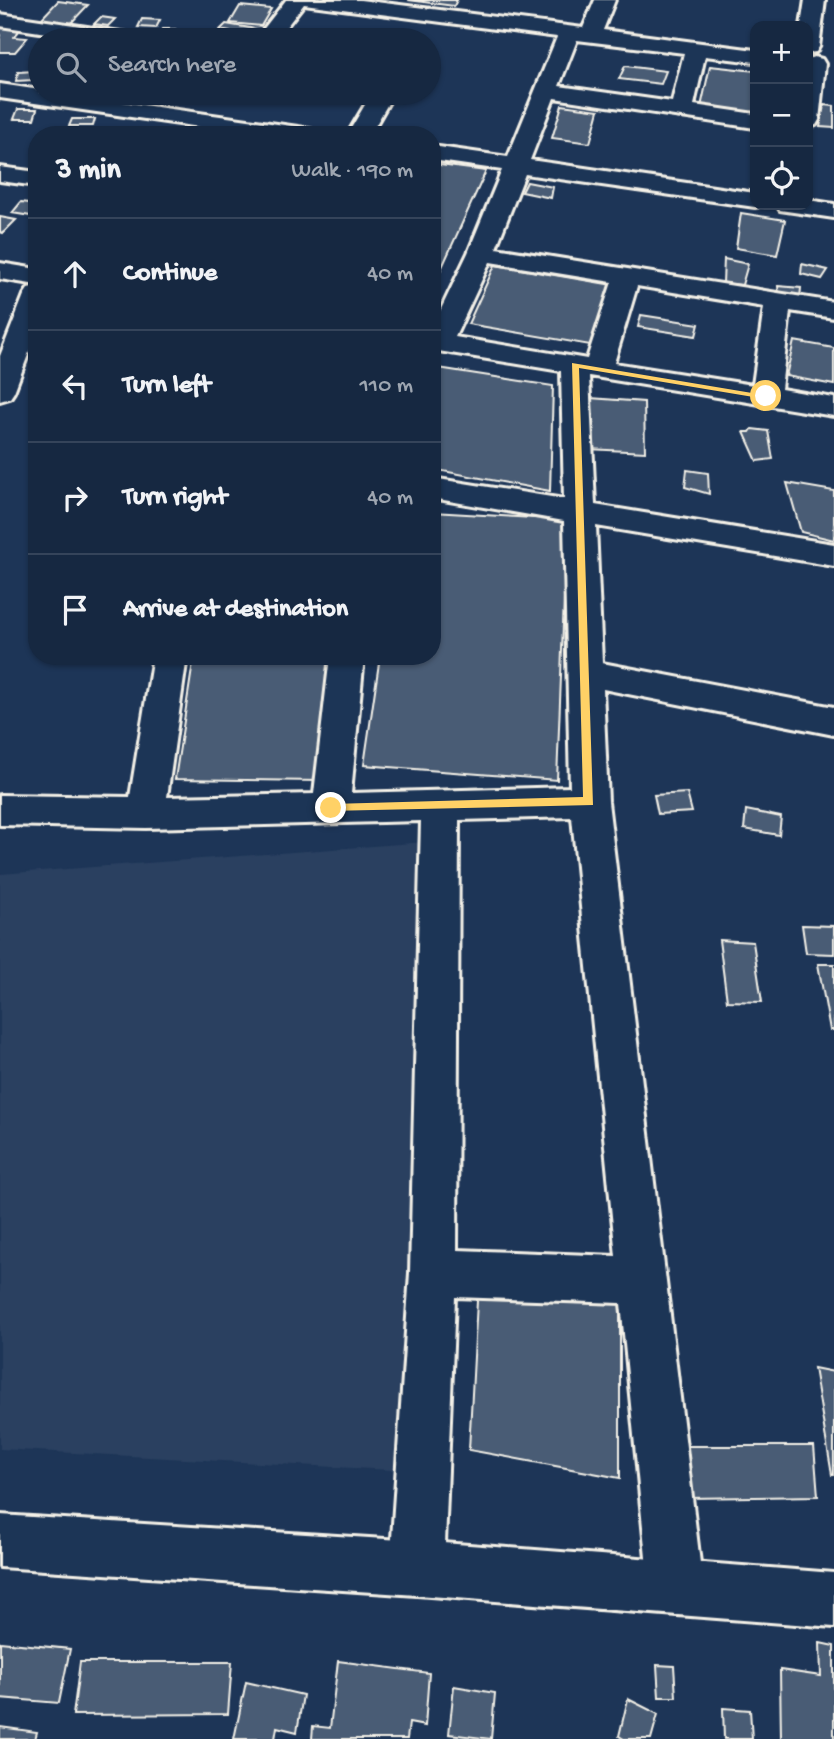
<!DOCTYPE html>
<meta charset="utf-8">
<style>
:root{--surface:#162841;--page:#23344c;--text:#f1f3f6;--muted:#9ea6b1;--line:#35445a}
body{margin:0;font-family:"Gochi Hand",sans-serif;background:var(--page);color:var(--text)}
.controls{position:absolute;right:21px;top:21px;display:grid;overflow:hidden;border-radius:14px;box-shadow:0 2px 5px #0004}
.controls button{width:63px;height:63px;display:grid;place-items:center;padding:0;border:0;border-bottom:2px solid var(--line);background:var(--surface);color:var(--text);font:35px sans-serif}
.stop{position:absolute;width:21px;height:21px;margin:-16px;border:5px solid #ffd166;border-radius:50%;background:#fff}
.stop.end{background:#ffd166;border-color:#fff;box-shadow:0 2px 7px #0008}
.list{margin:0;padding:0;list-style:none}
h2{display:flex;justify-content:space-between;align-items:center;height:91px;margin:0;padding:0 28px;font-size:30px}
h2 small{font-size:23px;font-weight:400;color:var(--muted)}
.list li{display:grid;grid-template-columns:46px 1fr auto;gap:21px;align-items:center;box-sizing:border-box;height:112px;padding:0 28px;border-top:2px solid var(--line)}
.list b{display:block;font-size:26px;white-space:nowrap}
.list em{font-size:23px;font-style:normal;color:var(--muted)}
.icon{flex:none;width:38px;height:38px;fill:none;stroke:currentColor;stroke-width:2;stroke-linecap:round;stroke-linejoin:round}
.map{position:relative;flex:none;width:834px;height:1739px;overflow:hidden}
.search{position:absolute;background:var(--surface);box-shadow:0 2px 5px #0004;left:28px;top:28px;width:413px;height:77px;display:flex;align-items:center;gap:18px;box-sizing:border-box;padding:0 24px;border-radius:38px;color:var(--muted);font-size:26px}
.panel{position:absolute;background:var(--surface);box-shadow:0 2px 5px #0004;left:28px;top:126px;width:413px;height:539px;border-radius:28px}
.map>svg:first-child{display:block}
.built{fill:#2a4060}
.building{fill:#485b74;stroke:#f4f1e8;stroke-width:2}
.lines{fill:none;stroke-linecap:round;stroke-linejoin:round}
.minor-casing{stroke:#f4f1e8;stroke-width:6}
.tertiary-casing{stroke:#f4f1e8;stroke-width:6}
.minor{fill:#1d3557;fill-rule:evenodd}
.tertiary{fill:#1d3557;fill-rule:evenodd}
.route{fill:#ffd166}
</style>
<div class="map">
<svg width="834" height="1739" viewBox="0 0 834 1739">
<rect width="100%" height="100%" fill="#1d3557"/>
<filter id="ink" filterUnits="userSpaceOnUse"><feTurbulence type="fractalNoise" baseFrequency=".0143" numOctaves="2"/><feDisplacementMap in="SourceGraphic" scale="14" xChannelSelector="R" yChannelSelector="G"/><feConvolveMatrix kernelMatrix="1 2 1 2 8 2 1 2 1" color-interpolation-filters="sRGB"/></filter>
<g filter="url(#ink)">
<!-- built -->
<polygon class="built" points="426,842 447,1473 0,1449 0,874"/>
<!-- building -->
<g class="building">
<polygon points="408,0 457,0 454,6"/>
<polygon points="58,1 88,5 71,23 41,19"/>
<polygon points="240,6 271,9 261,26 230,23"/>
<polygon points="101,17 115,19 108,26 94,24"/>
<polygon points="142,19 160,20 156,28 138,27"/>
<polygon points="226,24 256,29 250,36 220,30"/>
<polygon points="0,27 20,30 14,37 27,38 15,52 0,52"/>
<polygon points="162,29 175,29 171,39 158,38"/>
<polygon points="625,66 666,71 661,84 619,79"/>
<polygon points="710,66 755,71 755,114 701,107"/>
<polygon points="35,71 33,80 16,81 18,72"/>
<polygon points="562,105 599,110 590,143 552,138"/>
<polygon points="824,105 834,106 834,128 820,127"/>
<polygon points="18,109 37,109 34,119 14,119"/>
<polygon points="72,119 95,119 93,126 69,126"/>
<polygon points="432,164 486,171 432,289"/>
<polygon points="527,182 553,187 551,198 522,192"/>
<polygon points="21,202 37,204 37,217 12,213"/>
<polygon points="741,213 785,220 777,255 736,248"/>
<polygon points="0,217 16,220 3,233 0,232"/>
<polygon points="724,259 748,264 742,285 723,283"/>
<polygon points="802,264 828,270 822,279 801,274"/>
<polygon points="495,265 613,285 590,345 468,324"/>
<polygon points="778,286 801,288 800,298 779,295"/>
<polygon points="641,315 699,324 696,336 638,327"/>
<polygon points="794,341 834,348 834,385 786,376"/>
<polygon points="432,367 553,386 550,491 432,469"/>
<polygon points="590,398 644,402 645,452 589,449"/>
<polygon points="752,429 768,431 773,459 757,461 744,432 750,432"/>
<polygon points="687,470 708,473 709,494 685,487"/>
<polygon points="787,483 834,491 834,540 801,532"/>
<polygon points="432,512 567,520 557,780 364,765 380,656 432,656"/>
<polygon points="194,656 330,656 321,781 175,779"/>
<polygon points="687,793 692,812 658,814 654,795"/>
<polygon points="746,810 781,817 779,835 744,829"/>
<polygon points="802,925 834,926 834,954 806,953"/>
<polygon points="719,940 753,942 762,1002 727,1001"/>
<polygon points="818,964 834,964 834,1030 830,1030"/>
<polygon points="478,1282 620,1293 620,1478 469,1450"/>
<polygon points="814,1368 834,1372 834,1475 832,1475"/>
<polygon points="680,1446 814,1446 818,1496 686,1498"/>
<polygon points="0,1642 70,1649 59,1703 0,1698"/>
<polygon points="820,1643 834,1646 834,1739 781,1739 780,1670 821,1676"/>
<polygon points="338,1661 429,1673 425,1726 409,1723 407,1739 312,1739 313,1726 330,1728"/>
<polygon points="80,1662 232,1662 228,1714 73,1715"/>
<polygon points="657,1665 674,1666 676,1697 659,1697"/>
<polygon points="246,1682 303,1695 297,1732 277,1727 275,1739 234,1739"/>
<polygon points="454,1686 495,1693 491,1739 449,1734"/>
<polygon points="628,1699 658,1714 651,1739 624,1739 619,1736"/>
<polygon points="723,1708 750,1710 752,1739 724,1739"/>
<polygon points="0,1727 37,1732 35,1739 0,1739"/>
</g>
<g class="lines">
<!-- minor casing -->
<g class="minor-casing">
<g id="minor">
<path d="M 286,0 L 360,0 L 583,28 L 595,0 L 615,0 L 603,30 L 755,50 L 755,62 L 705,56 L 694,105 L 755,114 L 755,128 L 554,98 L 530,160 L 755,193 L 755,205 L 764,205 L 755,207 L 525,174 L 496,248 L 834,302 L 834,318 L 790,311 L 781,389 L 834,398 L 834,416 L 589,376 L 595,505 L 834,544 L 834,566 L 596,526 L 602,663 L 834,707 L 834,735 L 603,689 L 608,802 L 703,1588 L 695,1607 L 676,1615 L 657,1607 L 649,1588 L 621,1303 L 455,1297 L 444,1568 L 436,1587 L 417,1595 L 398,1587 L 390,1568 L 410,1273 L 421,821 L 146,828 L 0,825 L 0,795 L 130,797 L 153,656 L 187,656 L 167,797 L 314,794 L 330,656 L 364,656 L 351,793 L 570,787 L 564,521 L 432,498 L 432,478 L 564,499 L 561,371 L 432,350 L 432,328 L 468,253 L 502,170 L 432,160 L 432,146 L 508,157 L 557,37 L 304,4 L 276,40 L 255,40 ZM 577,40 L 684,53 L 672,102 L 559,86 ZM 490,262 L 612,282 L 587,359 L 455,337 ZM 637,286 L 764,307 L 753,385 L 614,363 ZM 572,817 L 616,1256 L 457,1250 L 459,820 Z"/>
<polygon points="805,0 825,0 819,47 816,52 808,53 808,26 801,26"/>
<polygon points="0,14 134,34 142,35 145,40 93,40 0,26"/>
<polygon points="814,57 822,59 825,64 819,120 816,125 808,127 808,59"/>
<polygon points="0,84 40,90 40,93 59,93 305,128 313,130 316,135 255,135 0,98"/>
<polygon points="372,93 394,93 370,135 347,135"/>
<polygon points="0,167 37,172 37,186 0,181"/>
<polygon points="808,200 834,204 834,218 780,210 777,205 808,205"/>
<polygon points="0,263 37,269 37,285 0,279"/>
<polygon points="37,287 37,331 14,392 10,398 0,401 0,356 24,295 28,289"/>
</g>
</g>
<!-- tertiary casing -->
<g class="tertiary-casing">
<polygon id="tertiary" points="0,1515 417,1541 834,1573 834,1627 417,1595 0,1567"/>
</g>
<!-- minor -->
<use href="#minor" class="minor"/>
<!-- tertiary -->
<use href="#tertiary" class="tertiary"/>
</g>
</g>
<!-- route -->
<polygon class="route" points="572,363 770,396 766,399 579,368 593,805 328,811 328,805 331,804 583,797"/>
</svg>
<div class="controls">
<button>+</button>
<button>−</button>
<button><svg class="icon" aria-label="locate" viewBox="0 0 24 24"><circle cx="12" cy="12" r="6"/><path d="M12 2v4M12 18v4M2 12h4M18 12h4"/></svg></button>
</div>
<div class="stop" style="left:766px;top:396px"></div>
<div class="stop end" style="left:331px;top:808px"></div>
<div class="search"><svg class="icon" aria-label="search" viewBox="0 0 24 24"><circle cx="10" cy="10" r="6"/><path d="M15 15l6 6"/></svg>Search here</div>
<section class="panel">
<h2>3 min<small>Walk · 190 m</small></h2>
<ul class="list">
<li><svg class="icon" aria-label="ahead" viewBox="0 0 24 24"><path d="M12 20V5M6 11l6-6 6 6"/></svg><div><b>Continue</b></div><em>40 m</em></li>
<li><svg class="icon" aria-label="left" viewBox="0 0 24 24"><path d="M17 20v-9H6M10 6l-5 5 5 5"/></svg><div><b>Turn left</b></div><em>110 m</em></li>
<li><svg class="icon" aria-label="right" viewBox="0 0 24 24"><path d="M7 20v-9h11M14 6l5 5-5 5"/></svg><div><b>Turn right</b></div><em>40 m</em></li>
<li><svg class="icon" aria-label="arrive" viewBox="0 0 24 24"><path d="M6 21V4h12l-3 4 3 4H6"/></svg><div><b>Arrive at destination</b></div></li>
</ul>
</section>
</div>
